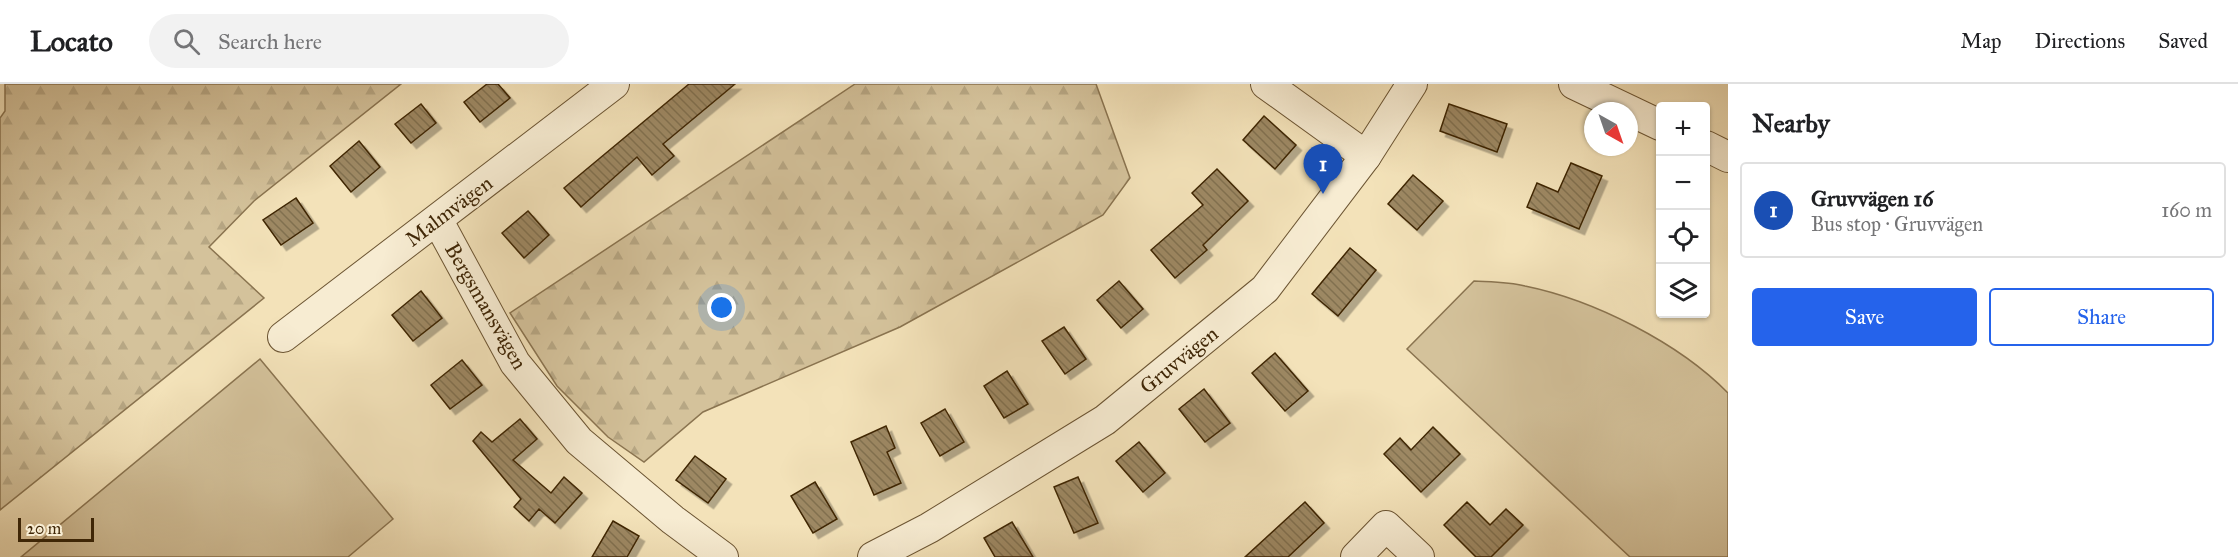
<!DOCTYPE html>
<meta charset="utf-8">
<style>
:root{--surface:#fff;--page:#f2f2f2;--text:#202124;--muted:#757577;--line:#e0e0e0;--accent:#2563eb}
body{margin:0;font-family:"IM FELL Great Primer",serif;background:var(--page);color:var(--text)}
.controls{position:absolute;right:18px;top:18px;display:grid;overflow:hidden;border-radius:6px;box-shadow:0 2px 4px #0004}
.controls button{width:54px;height:54px;display:grid;place-items:center;padding:0;border:0;border-bottom:2px solid var(--line);background:var(--surface);color:var(--text);font:30px sans-serif}
.compass{position:absolute;left:1584px;top:18px;width:54px;height:54px;border-radius:50%;background:var(--surface);box-shadow:0 2px 4px #0004;rotate:140deg}
.scale{position:absolute;left:18px;bottom:15px;width:76px;box-sizing:border-box;padding-left:6px;border:3px solid #3f2606;border-top:0;font-size:16px;line-height:21px;white-space:nowrap;color:#3f2606;-webkit-text-stroke:4px #f7ecd2;paint-order:stroke}
.you{position:absolute;left:722px;top:224px;width:21px;height:21px;margin:-15px;border:4px solid #fff;border-radius:50%;background:#1a73e8;box-shadow:0 0 0 9px #1a73e833}
.badge{display:grid;place-items:center;width:39px;height:39px;border-radius:50%;background:var(--accent);color:#fff;font-size:20px;font-weight:700}
.pin{position:absolute;translate:-50% -50px;filter:drop-shadow(0 2px 3px #0008)}
.pin::after{content:'';position:absolute;top:32px;width:21px;height:18px;background:inherit;clip-path:polygon(0 0,100% 0,50% 100%)}
.list{margin:0;padding:0;list-style:none}
h2{display:flex;justify-content:space-between;align-items:center;height:78px;margin:0;padding:0 24px;font-size:26px}
h2 small{font-size:20px;font-weight:400;color:var(--muted)}
.list li{display:grid;grid-template-columns:39px 1fr auto;gap:18px;align-items:center;box-sizing:border-box;height:96px;margin:0 12px 12px;padding:0 12px;border:2px solid var(--line);border-radius:6px}
.list b{display:block;font-size:22px;white-space:nowrap}
.list p{margin:0;font-size:20px;white-space:nowrap;color:var(--muted)}
.list em{font-size:20px;font-style:normal;color:var(--muted)}
.actions{display:flex;gap:12px;padding:18px 24px}
.actions a{flex:1;padding:14px 0;border:2px solid var(--accent);border-radius:6px;text-align:center;font-size:21px;color:var(--accent)}
.actions .main{background:var(--accent);color:#fff}
.icon{flex:none;width:33px;height:33px;fill:none;stroke:currentColor;stroke-width:2;stroke-linecap:round;stroke-linejoin:round}
.map{position:relative;flex:none;width:1728px;height:473px;overflow:hidden}
header{display:flex;align-items:center;gap:36px;box-sizing:border-box;height:84px;padding:0 30px;background:var(--surface);border-bottom:2px solid var(--line)}
header strong{font-size:28px}
nav{display:flex;gap:33px;margin-inline-start:auto;font-size:21px}
.search{width:420px;height:54px;background:var(--page);display:flex;align-items:center;gap:15px;box-sizing:border-box;padding:0 21px;border-radius:33px;color:var(--muted);font-size:22px}
main{display:flex}
aside{flex:1;background:var(--surface)}
.map>svg:first-child{display:block}
.green{fill:#d4c29b;stroke:#8a7450;stroke-width:1.5}
.forest{fill:url(#forest-firs);stroke:#8a7450;stroke-width:1.5}
.building{fill:url(#building-back-hatch);stroke:#3f2606;stroke-width:1.5;filter:url(#shadow)}
.lines{fill:none;stroke-linecap:round;stroke-linejoin:round}
.street-casing{stroke:#6c5533;stroke-width:32}
.street{stroke:#f7ecd2;stroke-width:30}
.labels{text-anchor:middle;stroke-width:4.5;stroke-linejoin:round;paint-order:stroke}
.street-label{font-size:21px;fill:#3f2606;stroke:#f7ecd2}
</style>
<header>
<strong>Locato</strong>
<div class="search"><svg class="icon" aria-label="search" viewBox="0 0 24 24"><circle cx="10" cy="10" r="6"/><path d="M15 15l6 6"/></svg>Search here</div>
<nav><a>Map</a><a>Directions</a><a>Saved</a></nav>
</header>
<main>
<div class="map">
<svg width="1728" height="473" viewBox="0 0 1728 473">
<defs>
<pattern id="forest-firs" width="22" height="20" patternUnits="userSpaceOnUse" patternTransform="scale(1.5)"><rect width="22" height="20" fill="#d4c29b"/><path d="M5 1l3.5 6h-7zM16 11l3.5 6h-7z" fill="#b7a784"/></pattern>
<pattern id="building-back-hatch" width="6" height="6" patternUnits="userSpaceOnUse" patternTransform="scale(1.5)"><rect width="6" height="6" fill="#9d8863"/><path d="M-1 5l2 2M0 0l6 6M5-1l2 2" fill="none" stroke="#816f50"/></pattern>
<filter id="shadow"><feDropShadow dx="5.5" dy="5.5" stdDeviation="0" flood-color="#0004"/></filter>
</defs>
<rect width="100%" height="100%" fill="#f3e2b9"/>
<filter id="stains"><feTurbulence type="fractalNoise" baseFrequency=".00333" numOctaves="4"/><feColorMatrix values="0 0 0 0 .2 0 0 0 0 .09 0 0 0 0 .02 0 0 0 .5 -.17"/></filter>
<radialGradient id="worn" r=".72"><stop offset=".6" stop-color="#630" stop-opacity="0"/><stop offset="1" stop-color="#630" stop-opacity=".3"/></radialGradient>
<!-- green -->
<g class="green">
<path d="M 1474,197 C 1491,198 1509,198 1525,202 C 1594,216 1679,259 1728,309 L 1728,473 L 1630,473 L 1407,265 Z"/>
<polygon points="260,275 393,435 348,473 21,473"/>
</g>
<!-- forest -->
<g class="forest">
<polygon points="5,0 401,0 254,117 209,163 264,214 0,426 0,34 5,27"/>
<polygon points="855,0 1096,0 1130,94 1103,131 900,243 703,328 644,378 608,353 557,302 510,229"/>
</g>
<!-- building -->
<g class="building">
<polygon points="487,0 498,0 510,14 480,38 464,18"/>
<polygon points="689,0 735,0 663,60 674,72 652,91 637,73 581,123 564,104"/>
<polygon points="421,20 436,39 411,59 395,40"/>
<polygon points="1449,20 1507,40 1497,68 1440,47"/>
<polygon points="1264,32 1296,61 1275,85 1243,56"/>
<polygon points="359,57 380,83 351,108 330,82"/>
<polygon points="1571,79 1602,92 1579,145 1527,123 1537,99 1558,108"/>
<polygon points="1217,85 1248,117 1203,161 1207,166 1175,194 1151,166 1203,121 1192,109"/>
<polygon points="1413,91 1443,117 1417,146 1388,120"/>
<polygon points="296,114 313,139 281,161 263,136"/>
<polygon points="528,127 549,151 524,174 502,149"/>
<polygon points="1350,164 1376,186 1338,232 1312,210"/>
<polygon points="1119,197 1143,225 1121,244 1097,216"/>
<polygon points="421,207 442,234 413,257 392,231"/>
<polygon points="1064,243 1086,275 1065,290 1042,257"/>
<polygon points="1275,269 1308,307 1285,327 1252,289"/>
<polygon points="462,276 482,301 450,325 431,301"/>
<polygon points="1007,287 1028,320 1004,334 984,302"/>
<polygon points="1204,305 1230,339 1205,358 1179,325"/>
<polygon points="945,325 964,358 940,372 921,339"/>
<polygon points="520,335 537,355 513,376 551,409 564,393 582,409 555,439 539,425 529,437 514,423 521,415 473,357 481,348 492,358"/>
<polygon points="886,342 895,364 887,368 901,399 874,411 851,358"/>
<polygon points="1433,343 1460,370 1421,408 1384,370 1400,354 1411,366"/>
<polygon points="1139,358 1165,389 1143,408 1116,377"/>
<polygon points="695,372 726,395 708,419 676,396"/>
<polygon points="1078,393 1098,439 1074,449 1054,403"/>
<polygon points="815,398 837,435 813,449 791,412"/>
<polygon points="1305,418 1324,439 1288,473 1245,473"/>
<polygon points="1467,418 1490,441 1506,425 1523,441 1491,473 1476,473 1444,441"/>
<polygon points="613,437 639,452 627,473 592,473"/>
<polygon points="1012,438 1033,473 995,473 984,454"/>
</g>
<g class="lines">
<!-- street casing -->
<g class="street-casing">
<g id="street">
<polyline points="1266,0 1366,72"/>
<polyline points="1574,0 1660,41"/>
<polyline points="1706,62 1728,73"/>
<polyline points="438,137 515,279 579,357 673,436 723,473"/>
<polyline points="283,253 614,0"/>
<polyline points="873,473 929,444 1105,336 1265,205 1366,72 1412,0"/>
<polyline points="1356,473 1386,442 1419,473"/>
</g>
</g>
<!-- street -->
<use href="#street" class="street"/>
</g>
<g class="labels">
<!-- street labels -->
<g class="street-label">
<text transform="translate(449 127) rotate(-37)" y="7">Malmvägen</text>
<text transform="translate(486 222) rotate(60)" y="7">Bergsmansvägen</text>
<text transform="translate(1179 276) rotate(-39)" y="7">Gruvvägen</text>
</g>
</g>
<rect width="100%" height="100%" filter="url(#stains)"/>
<rect width="100%" height="100%" fill="url(#worn)"/>
</svg>
<div class="controls">
<button>+</button>
<button>−</button>
<button><svg class="icon" aria-label="locate" viewBox="0 0 24 24"><circle cx="12" cy="12" r="6"/><path d="M12 2v4M12 18v4M2 12h4M18 12h4"/></svg></button>
<button><svg class="icon" aria-label="layers" viewBox="0 0 24 24"><path d="M12 4l9 5-9 5-9-5zM3 14l9 5 9-5"/></svg></button>
</div>
<svg class="compass" viewBox="-18 -18 36 36"><path d="M0-13l5 13h-10z" fill="#e53935"/><path d="M0 13l5-13h-10z" fill="#757577"/></svg>
<div class="scale">20 m</div>
<div class="you"></div>
<div class="pin badge" style="left:1323px;top:110px;background:#1a4fb4">1</div>
</div>
<aside>
<h2>Nearby<small></small></h2>
<ul class="list">
<li><span class="badge" style="background:#1a4fb4">1</span><div><b>Gruvvägen 16</b><p>Bus stop · Gruvvägen</p></div><em>160 m</em></li>
</ul>
<div class="actions"><a class="main">Save</a><a>Share</a></div>
</aside>
</main>
